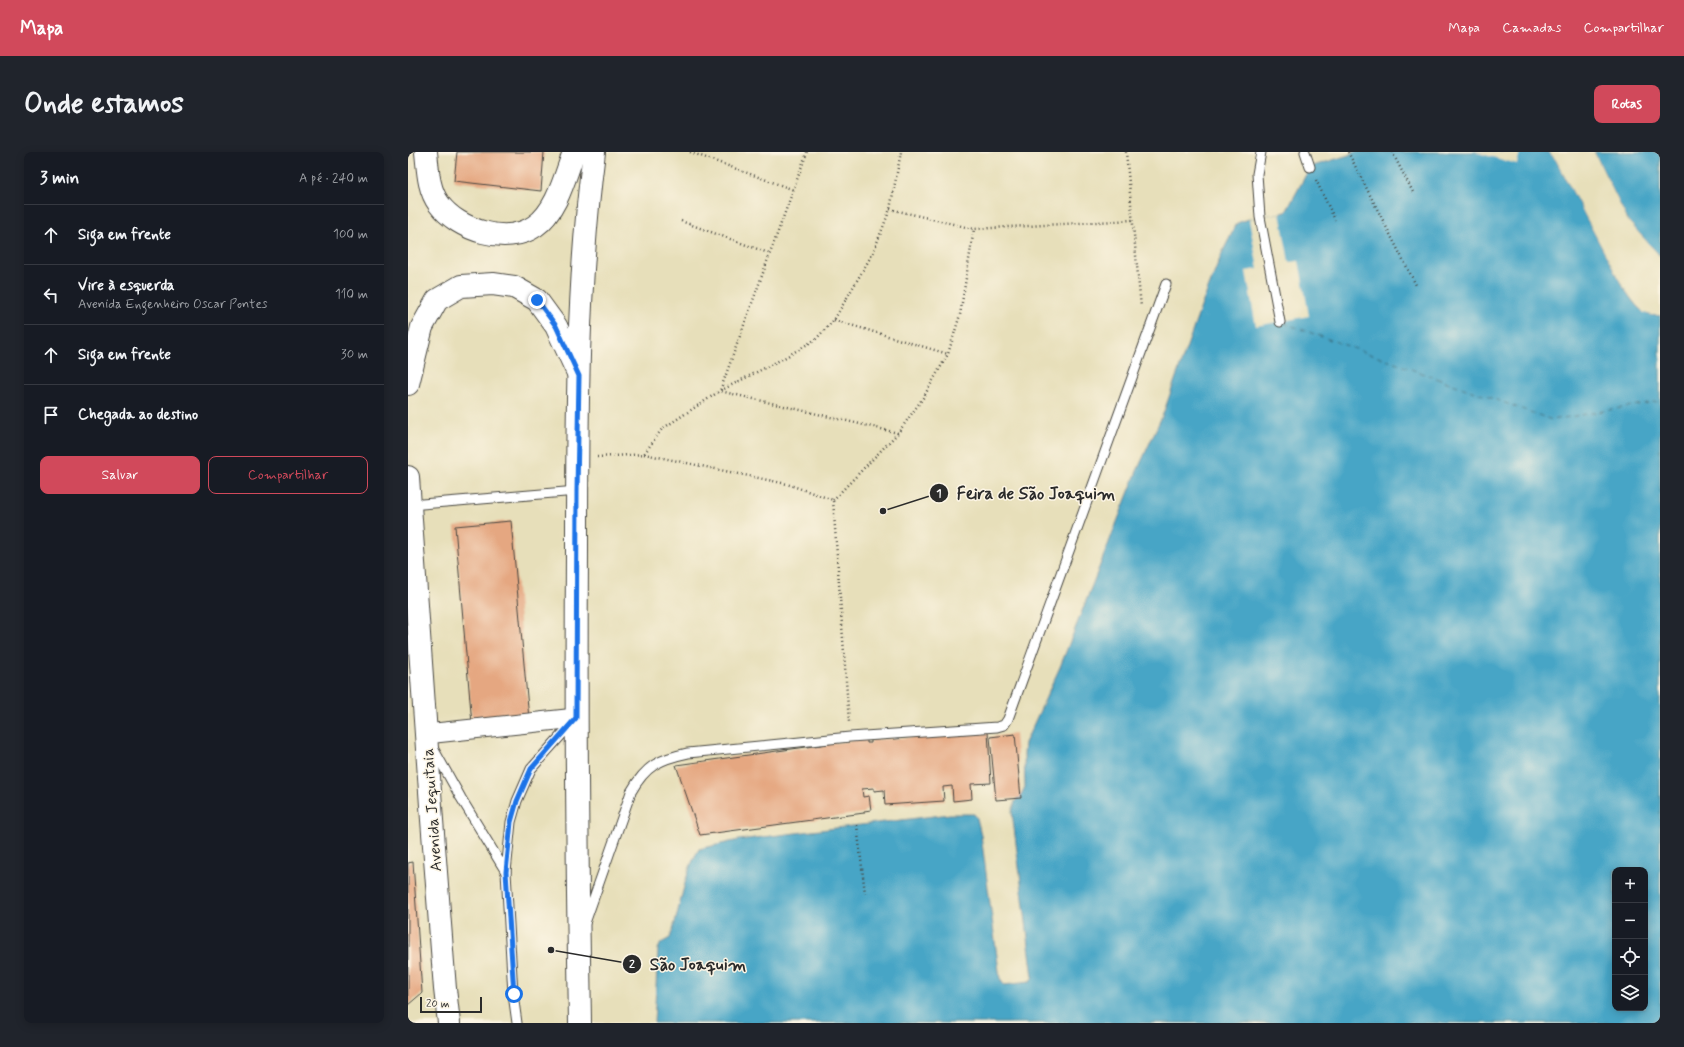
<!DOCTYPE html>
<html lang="pt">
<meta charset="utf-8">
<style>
:root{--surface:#171b24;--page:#20242c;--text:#f1f3f6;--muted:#9ea1a6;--line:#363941;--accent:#d1495b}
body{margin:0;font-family:Mynerve,sans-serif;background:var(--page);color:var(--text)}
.controls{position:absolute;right:12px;bottom:12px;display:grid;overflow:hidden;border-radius:8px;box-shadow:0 2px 10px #0003}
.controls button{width:36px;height:36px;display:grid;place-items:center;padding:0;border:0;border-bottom:1px solid var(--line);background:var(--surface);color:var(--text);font:20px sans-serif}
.scale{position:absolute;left:12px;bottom:10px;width:62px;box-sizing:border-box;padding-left:4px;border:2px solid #2b2b2b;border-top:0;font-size:11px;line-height:14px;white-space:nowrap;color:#2b2b2b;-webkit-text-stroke:3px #fcf5e5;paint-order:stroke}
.stop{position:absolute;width:12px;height:12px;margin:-9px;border:3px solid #1a73e8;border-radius:50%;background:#fff}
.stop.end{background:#1a73e8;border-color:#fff;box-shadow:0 1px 4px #0008}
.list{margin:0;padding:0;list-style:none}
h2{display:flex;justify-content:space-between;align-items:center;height:52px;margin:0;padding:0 16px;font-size:17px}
h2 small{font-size:13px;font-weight:400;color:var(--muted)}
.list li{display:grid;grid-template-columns:26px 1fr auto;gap:12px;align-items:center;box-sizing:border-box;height:60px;padding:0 16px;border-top:1px solid var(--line)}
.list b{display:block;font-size:15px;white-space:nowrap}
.list p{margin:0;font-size:13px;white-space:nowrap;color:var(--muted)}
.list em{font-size:13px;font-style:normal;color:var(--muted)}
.actions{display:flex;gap:8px;padding:12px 16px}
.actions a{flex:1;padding:9px 0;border:1px solid var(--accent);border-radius:8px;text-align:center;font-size:14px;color:var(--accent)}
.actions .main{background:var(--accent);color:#fff}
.icon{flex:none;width:22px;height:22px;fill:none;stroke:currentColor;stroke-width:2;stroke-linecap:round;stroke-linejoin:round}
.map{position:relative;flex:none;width:1252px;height:871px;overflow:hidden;border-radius:8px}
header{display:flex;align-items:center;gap:24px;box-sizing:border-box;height:56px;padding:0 20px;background:var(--accent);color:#fff}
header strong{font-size:19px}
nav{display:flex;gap:22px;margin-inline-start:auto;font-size:14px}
.intro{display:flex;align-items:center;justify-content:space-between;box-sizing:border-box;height:96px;padding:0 24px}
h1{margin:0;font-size:28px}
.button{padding:10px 18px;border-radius:8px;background:var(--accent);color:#fff;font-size:14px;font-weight:700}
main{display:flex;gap:24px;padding:0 24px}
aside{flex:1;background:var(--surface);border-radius:8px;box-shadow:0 2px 10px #0003}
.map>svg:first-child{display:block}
.water{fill:#47a5c6;stroke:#396878;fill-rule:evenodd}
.pier{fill:#e7dfba}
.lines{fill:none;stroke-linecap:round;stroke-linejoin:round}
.ferry{stroke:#365c69;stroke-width:1;stroke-dasharray:5 4;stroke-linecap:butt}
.building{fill:#e5a781}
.lane-casing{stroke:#474640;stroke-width:11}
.street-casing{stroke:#474640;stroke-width:21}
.primary-casing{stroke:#474640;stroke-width:24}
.path{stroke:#474640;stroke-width:2.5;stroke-dasharray:1 3;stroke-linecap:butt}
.lane{stroke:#fff;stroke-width:9}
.street{stroke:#fff;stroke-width:19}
.primary{stroke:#fff;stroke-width:22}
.route{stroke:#1a73e8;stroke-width:5}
.labels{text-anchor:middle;stroke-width:3;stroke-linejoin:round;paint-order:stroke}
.street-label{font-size:16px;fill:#2b2b2b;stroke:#fcf5e5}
.leader{fill:none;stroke:#2b2b2b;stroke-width:1.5}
.callout-dot{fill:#2b2b2b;stroke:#fcf5e5;stroke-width:1.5}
.mark-label{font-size:12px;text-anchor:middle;font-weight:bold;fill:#fff}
.callout-label{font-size:17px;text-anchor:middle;font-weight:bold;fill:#2b2b2b;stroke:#fcf5e5;stroke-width:3;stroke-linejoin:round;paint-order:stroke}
</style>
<header>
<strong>Mapa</strong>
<nav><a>Mapa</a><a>Camadas</a><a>Compartilhar</a></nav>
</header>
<div class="intro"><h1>Onde estamos</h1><a class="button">Rotas</a></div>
<main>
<aside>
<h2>3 min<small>A pé · 240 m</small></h2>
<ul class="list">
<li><svg class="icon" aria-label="ahead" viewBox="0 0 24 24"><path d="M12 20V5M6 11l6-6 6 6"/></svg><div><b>Siga em frente</b></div><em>100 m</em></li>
<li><svg class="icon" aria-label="left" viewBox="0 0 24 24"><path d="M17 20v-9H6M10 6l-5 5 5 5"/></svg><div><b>Vire à esquerda</b><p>Avenida Engenheiro Oscar Pontes</p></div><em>110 m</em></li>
<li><svg class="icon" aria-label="ahead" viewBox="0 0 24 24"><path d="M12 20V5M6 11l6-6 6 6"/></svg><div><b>Siga em frente</b></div><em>30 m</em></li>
<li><svg class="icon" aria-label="arrive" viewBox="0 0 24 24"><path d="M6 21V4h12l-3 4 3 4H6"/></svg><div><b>Chegada ao destino</b></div></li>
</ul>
<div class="actions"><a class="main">Salvar</a><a>Compartilhar</a></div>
</aside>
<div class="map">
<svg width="1252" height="871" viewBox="0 0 1252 871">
<rect width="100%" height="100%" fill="#fcf5e5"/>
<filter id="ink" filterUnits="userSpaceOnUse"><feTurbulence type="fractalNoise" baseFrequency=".025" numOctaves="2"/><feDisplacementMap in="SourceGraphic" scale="8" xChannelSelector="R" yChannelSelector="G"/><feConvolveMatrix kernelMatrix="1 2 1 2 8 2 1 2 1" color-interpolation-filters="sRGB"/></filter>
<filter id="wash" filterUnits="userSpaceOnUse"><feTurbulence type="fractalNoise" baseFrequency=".012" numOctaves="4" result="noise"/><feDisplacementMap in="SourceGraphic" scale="16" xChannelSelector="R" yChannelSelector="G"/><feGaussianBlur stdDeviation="0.9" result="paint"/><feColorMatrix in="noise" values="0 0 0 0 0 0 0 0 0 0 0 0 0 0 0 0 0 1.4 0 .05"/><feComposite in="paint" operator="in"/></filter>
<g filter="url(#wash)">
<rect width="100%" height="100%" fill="#e7dfba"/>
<!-- water -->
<g class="water">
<path d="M 946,0 L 1141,0 L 1148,8 L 1210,126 C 1217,137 1225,153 1236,160 C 1241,164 1247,163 1252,163 L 1252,871 L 246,871 L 250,797 L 253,791 L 262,786 C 272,760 276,719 291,697 L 331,688 L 542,662 L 566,662 L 569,666 L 573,683 L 592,827 L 596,833 L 622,830 L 625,825 L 604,660 L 607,649 L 614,641 L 617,635 L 616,602 L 617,591 L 652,515 L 729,319 L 755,262 L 794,152 L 815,99 L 829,71 L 841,67 L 878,60 L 902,15 L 941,3 ZM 1207,718 L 1237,718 L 1237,856 L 1207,856 Z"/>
<polygon points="1186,0 1252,0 1252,104 1220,69"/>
</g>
<!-- pier -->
<g class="pier">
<polygon points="1067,0 1112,0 1109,12"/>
<polygon points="1141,0 1144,0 1150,7 1212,125 1222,142 1237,159 1252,161 1252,163 1243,163 1236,161 1221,143 1210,126 1148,8"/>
<polygon points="1184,0 1186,0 1220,69 1250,102 1252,106 1218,70"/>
<polygon points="872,61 881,110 891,109 901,164 848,174 838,119 850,117 841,67"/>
</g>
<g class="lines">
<!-- ferry -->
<polyline class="ferry" points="876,171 1144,268 1252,249"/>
</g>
<g id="blocks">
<!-- building -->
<g class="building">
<polygon points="49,0 136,0 133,39 46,29"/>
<polygon points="103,369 121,567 64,572 47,374"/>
<polygon points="580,580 583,631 563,632 564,647 545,649 544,634 535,635 536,649 477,653 476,638 466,639 466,636 454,637 455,645 461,644 463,658 456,659 456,661 292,683 268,613 449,588 459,585 459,591 463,591 463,588"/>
<polygon points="607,582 613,646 588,648 582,585"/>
<polygon points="5,710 14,841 0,853 0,711"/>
</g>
</g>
</g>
<g filter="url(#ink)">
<use href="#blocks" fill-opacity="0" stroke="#474640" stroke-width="1"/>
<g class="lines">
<!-- lane casing -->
<g class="lane-casing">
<g id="lane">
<polyline points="853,0 849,22 852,65 872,170"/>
<polyline points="897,0 902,15"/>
<polyline points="2,353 169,339"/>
<polyline points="25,596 53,646 98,720 103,670 109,649 123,617 166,569"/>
<polyline points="98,720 105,842 109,871"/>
<path d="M 177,771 L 223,640 C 238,613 252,607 280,601 L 442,585 L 589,575 L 596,573 L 600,567 L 758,132"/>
</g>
</g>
<!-- street casing -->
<g class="street-casing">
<polyline id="street" points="18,582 168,566"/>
</g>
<!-- primary casing -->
<g class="primary-casing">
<g id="primary">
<path d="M 18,0 C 20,18 20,37 31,52 C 50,78 99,94 127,74 C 149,59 157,24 166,0"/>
<polyline points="0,232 14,175 29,148 53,134 85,132 106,135 129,148 148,174 169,219"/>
<polyline points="0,325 24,668 37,837 41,871"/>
<path d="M 172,871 C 169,713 168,556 169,398 C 169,265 169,132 186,0"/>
</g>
</g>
<!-- path -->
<g class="path">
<polyline points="282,0 386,38"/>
<polyline points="399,0 312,239 490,281"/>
<polyline points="718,0 733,155"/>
<polyline points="940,0 1009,135"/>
<polyline points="984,0 1006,42"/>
<polyline points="908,28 927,68"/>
<polyline points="482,57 566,77 725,68"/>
<polyline points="273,69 363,102"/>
<polyline points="426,168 540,202"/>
<polyline points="236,302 379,332 425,348 441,570"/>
<polyline points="189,305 236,302 254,277 312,239 378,205 408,187 426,168 465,101 482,57 493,0"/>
<polyline points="425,348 490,281 515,246 540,202 552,163 566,77"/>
<polyline points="449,673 457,741"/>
</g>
<!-- lane -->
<use href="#lane" class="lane"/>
<!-- street -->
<use href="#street" class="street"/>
<!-- primary -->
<use href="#primary" class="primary"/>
</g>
</g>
<g class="lines" filter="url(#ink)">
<!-- route -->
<polyline class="route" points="106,842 98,720 103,670 109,649 123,617 168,566 169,339 171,224 148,174 129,148"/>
</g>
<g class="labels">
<!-- street labels -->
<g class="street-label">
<text transform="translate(23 658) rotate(-94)" y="6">Avenida Jequitaia</text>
</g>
</g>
<!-- callouts -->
<path class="leader" d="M475 359L531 341M143 798L224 812"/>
<g class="callout-dot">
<circle cx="475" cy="359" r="4"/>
<circle cx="143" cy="798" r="4"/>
<circle cx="531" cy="341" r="10"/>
<circle cx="224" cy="812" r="10"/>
</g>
<g class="mark-label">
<text x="531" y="345">1</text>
<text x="224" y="816">2</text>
</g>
<g class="callout-label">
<text x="628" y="347">Feira de São Joaquim</text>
<text x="290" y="818">São Joaquim</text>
</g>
</svg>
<div class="controls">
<button>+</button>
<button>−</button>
<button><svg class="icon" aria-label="locate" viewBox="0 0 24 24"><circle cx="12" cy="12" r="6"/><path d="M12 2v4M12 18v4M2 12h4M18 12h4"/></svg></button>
<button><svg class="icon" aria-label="layers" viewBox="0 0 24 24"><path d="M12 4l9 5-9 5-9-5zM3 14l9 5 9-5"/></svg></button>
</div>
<div class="scale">20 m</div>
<div class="stop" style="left:106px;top:842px"></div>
<div class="stop end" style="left:129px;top:148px"></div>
</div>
</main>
